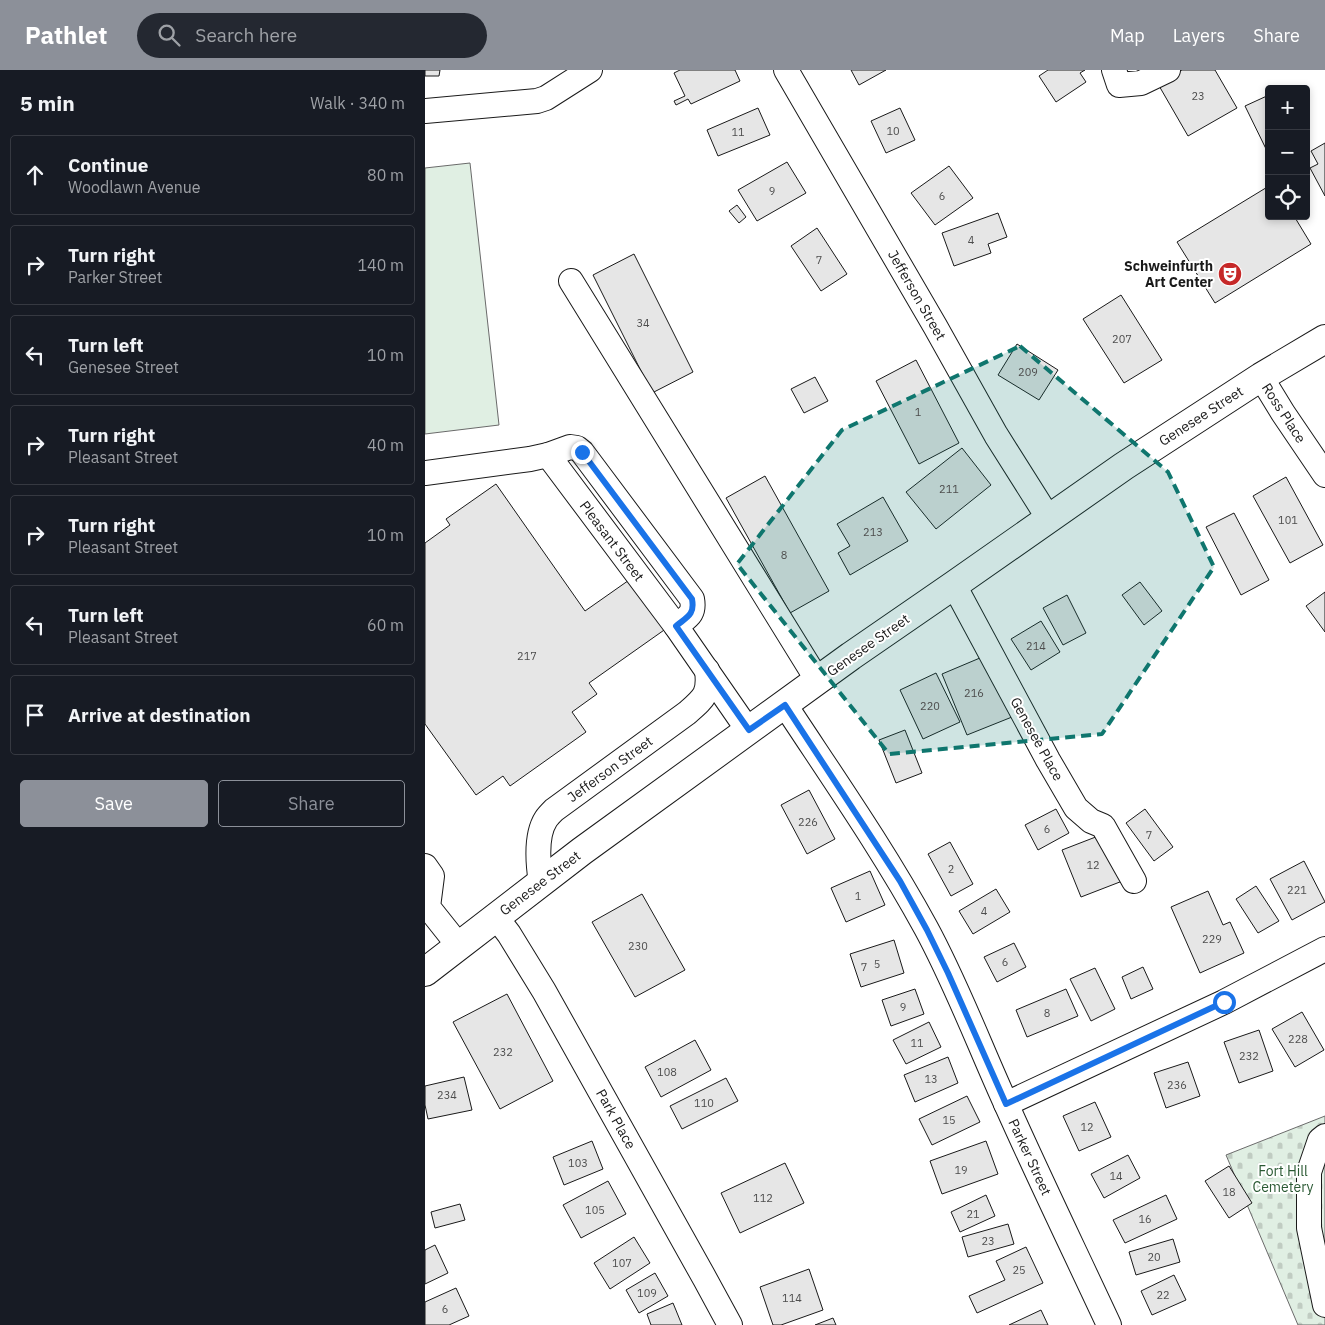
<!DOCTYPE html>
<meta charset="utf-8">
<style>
:root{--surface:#171b24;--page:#242831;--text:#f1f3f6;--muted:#9ea1a6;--line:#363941;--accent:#8c9099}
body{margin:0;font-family:"IBM Plex Sans",sans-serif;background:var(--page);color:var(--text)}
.controls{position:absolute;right:15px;top:15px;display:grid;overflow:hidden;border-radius:5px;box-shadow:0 2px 8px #0003}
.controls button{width:45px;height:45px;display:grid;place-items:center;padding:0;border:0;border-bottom:1px solid var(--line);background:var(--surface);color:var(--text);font:25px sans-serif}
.stop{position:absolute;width:15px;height:15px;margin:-11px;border:4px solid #1a73e8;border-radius:50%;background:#fff}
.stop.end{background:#1a73e8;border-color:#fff;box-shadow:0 1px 5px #0008}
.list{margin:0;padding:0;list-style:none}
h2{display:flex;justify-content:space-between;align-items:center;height:65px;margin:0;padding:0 20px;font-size:21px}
h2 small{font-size:16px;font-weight:400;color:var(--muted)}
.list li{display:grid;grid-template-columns:32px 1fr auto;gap:15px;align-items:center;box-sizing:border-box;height:80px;margin:0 10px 10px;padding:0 10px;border:1px solid var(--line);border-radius:5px}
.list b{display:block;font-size:19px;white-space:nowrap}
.list p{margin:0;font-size:16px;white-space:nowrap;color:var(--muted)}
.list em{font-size:16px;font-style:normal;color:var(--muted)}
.actions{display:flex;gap:10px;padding:15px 20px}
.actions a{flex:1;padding:11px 0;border:1px solid var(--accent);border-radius:5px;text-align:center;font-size:18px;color:var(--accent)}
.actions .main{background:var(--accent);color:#fff}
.icon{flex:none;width:28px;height:28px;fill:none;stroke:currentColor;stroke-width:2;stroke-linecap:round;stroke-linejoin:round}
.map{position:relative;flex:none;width:900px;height:1255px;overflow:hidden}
header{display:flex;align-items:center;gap:30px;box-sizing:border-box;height:70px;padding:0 25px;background:var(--accent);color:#fff}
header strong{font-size:24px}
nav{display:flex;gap:28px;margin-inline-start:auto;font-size:18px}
.search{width:350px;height:45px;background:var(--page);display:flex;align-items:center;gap:12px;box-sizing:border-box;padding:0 18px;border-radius:28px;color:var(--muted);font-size:19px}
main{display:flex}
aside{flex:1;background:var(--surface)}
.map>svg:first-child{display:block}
.green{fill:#e0efe3;stroke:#6a6a6a}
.cemetery{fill:url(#cemetery-stones);stroke:#6a6a6a}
.building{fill:#e6e6e6;stroke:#1a1a1a}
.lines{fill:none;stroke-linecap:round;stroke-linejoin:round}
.minor-casing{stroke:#1a1a1a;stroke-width:26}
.major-casing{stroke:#1a1a1a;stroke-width:30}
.minor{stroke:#fff;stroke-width:24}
.major{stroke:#fff;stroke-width:28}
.route{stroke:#1a73e8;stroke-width:6}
.marked{fill:#0f766e;fill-opacity:0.2;stroke:#0f766e;stroke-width:4;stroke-dasharray:10 6;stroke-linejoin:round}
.labels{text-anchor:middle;stroke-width:4;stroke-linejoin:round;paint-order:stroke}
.number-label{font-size:11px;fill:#4d4d4d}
.poi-label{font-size:14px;font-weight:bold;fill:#1a1a1a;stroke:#fff;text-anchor:end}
.street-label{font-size:14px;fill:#1a1a1a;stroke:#fff}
.park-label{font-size:14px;fill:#2b5a34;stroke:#fff}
</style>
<header>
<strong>Pathlet</strong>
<div class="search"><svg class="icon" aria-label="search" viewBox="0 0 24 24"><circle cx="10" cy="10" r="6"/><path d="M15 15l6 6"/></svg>Search here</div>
<nav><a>Map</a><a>Layers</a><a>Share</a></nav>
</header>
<main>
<aside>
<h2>5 min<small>Walk · 340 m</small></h2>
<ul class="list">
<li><svg class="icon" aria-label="ahead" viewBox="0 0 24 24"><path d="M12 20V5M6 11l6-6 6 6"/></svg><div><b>Continue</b><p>Woodlawn Avenue</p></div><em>80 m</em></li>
<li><svg class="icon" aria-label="right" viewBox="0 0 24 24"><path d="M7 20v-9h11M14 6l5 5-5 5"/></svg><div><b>Turn right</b><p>Parker Street</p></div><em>140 m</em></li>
<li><svg class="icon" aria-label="left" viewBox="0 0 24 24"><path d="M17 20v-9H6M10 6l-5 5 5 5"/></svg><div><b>Turn left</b><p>Genesee Street</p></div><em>10 m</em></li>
<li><svg class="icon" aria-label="right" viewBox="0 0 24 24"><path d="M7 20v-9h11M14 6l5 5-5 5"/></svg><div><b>Turn right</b><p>Pleasant Street</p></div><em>40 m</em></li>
<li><svg class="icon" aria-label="right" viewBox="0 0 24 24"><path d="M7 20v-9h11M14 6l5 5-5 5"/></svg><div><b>Turn right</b><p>Pleasant Street</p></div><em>10 m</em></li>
<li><svg class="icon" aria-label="left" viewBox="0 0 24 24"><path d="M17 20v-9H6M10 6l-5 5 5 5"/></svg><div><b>Turn left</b><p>Pleasant Street</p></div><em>60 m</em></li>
<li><svg class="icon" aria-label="arrive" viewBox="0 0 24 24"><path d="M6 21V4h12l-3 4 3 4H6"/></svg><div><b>Arrive at destination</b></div></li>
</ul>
<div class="actions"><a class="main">Save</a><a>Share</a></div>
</aside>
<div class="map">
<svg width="900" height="1255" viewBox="0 0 900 1255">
<defs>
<pattern id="cemetery-stones" width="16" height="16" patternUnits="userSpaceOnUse" patternTransform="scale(1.25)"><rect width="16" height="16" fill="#e0efe3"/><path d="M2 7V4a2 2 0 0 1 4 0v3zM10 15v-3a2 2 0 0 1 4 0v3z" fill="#c0ccc2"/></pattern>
</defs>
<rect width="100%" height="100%" fill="#fff"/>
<!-- green -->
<polygon class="green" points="45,93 74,355 0,364 0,98"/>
<!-- cemetery -->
<polygon class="cemetery" points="900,1046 900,1255 873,1255 801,1085"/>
<!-- building -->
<g class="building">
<polygon points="0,0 15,0 14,6 0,6"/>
<polygon points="255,0 310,0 315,11 266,34 263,29 251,35 249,31 260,26 249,3"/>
<polygon points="426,0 461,0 434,15"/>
<polygon points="623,0 660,0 655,3 661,12 631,32 614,6"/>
<polygon points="757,0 790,0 812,38 763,66 733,14"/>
<polygon points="844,25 844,85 820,36"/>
<polygon points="333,38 345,65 293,86 282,60"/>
<polygon points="475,38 490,70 461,83 446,51"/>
<polygon points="900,73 900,126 885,98 893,94 886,81"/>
<polygon points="362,92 381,123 332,151 313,120"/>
<polygon points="524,96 548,128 510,155 486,123"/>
<polygon points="844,116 844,146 869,146 886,174 790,233 752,172"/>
<polygon points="312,135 321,147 314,153 304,141"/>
<polygon points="573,143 582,167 563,174 566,183 529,196 517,163"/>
<polygon points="392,158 422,204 396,221 366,176"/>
<polygon points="209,184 268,302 227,323 168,205"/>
<polygon points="696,225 737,290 699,313 658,249"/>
<polygon points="592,274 633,300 614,330 573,305"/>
<polygon points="491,290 534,373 494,394 451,311"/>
<polygon points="390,307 403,331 379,343 366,319"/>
<polygon points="537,378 566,415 511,459 481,422"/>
<polygon points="340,406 404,521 365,543 301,428"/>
<polygon points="861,407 898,475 865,493 828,426"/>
<polygon points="71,414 160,541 207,508 242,558 164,613 172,624 147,642 161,662 85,716 78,706 51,725 0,654 0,473 25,455 21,449"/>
<polygon points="458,427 483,471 425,505 413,483 425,476 412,454"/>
<polygon points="809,443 844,510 816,525 781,457"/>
<polygon points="715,512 737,541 719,555 697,525"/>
<polygon points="900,522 900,562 881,536"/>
<polygon points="642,525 661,563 638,575 618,538"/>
<polygon points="616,551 635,582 606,600 586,569"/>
<polygon points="562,585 587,647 542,665 517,604"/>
<polygon points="511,603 535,652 498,669 475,620"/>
<polygon points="480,660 497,703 471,713 454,670"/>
<polygon points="384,720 410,769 382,784 356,735"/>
<polygon points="631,739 644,763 613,780 600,755"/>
<polygon points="720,739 748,777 729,791 701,753"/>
<polygon points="681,763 700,810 656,827 637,780"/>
<polygon points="525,772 548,814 526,826 503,784"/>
<polygon points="879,791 900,832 867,850 845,809"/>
<polygon points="445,801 460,835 421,852 406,818"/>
<polygon points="831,816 854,851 833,863 811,829"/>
<polygon points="571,819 585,842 548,864 534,841"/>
<polygon points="783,821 798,855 805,852 819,883 775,903 746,837"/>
<polygon points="217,824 260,900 210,927 167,852"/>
<polygon points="469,870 479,903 436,917 425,884"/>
<polygon points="589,873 601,897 572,912 559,887"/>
<polygon points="718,897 728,919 706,929 697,907"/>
<polygon points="670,898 690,939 666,951 645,909"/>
<polygon points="490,919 499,944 466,956 457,930"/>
<polygon points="641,919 653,946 602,967 591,940"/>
<polygon points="82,924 128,1011 75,1039 28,952"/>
<polygon points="877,942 899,980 870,997 847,959"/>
<polygon points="504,952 516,977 481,994 468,970"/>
<polygon points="834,960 848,1001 814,1013 799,972"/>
<polygon points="270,970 286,1000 236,1027 220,997"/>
<polygon points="523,987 533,1013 490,1032 479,1005"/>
<polygon points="763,992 775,1026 741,1038 729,1003"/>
<polygon points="39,1007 47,1040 3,1049 0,1035 0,1016"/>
<polygon points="301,1008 313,1031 257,1059 245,1036"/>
<polygon points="542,1026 555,1052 507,1075 494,1049"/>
<polygon points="670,1032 686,1067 654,1081 638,1046"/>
<polygon points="167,1071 178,1099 139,1115 128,1087"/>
<polygon points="561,1071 573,1104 517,1124 505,1091"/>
<polygon points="703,1085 715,1108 679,1128 666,1104"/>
<polygon points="360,1093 379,1133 315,1163 296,1123"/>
<polygon points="804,1096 827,1133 804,1148 780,1111"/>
<polygon points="183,1111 201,1144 156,1168 138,1135"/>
<polygon points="561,1125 570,1146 535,1162 526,1142"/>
<polygon points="741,1125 752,1149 700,1173 688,1150"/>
<polygon points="35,1134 40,1150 10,1158 6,1142"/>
<polygon points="583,1154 589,1174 543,1187 537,1167"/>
<polygon points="209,1167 225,1193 185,1219 169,1193"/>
<polygon points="748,1169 755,1192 711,1205 704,1182"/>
<polygon points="10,1175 23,1203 0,1214 0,1180"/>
<polygon points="601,1177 618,1213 552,1243 544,1226 580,1210 571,1191"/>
<polygon points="384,1199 398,1240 356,1255 348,1255 335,1217"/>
<polygon points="230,1203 243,1226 214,1243 201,1220"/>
<polygon points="749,1205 761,1230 727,1245 716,1221"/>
<polygon points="31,1218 44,1246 24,1255 0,1255 0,1232"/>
<polygon points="248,1233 257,1255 226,1255 222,1244"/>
<polygon points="616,1240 623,1255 584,1255"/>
<polygon points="408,1248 411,1255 390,1255"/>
</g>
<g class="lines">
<!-- minor casing -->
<g class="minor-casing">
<g id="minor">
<polyline points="361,0 510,256 571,365 624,449"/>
<polyline points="689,0 694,15 716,13 743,0"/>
<polyline points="0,41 112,31 121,28 165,0"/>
<polyline points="146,211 393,611"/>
<polyline points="836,307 858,343 900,405"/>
<polyline points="123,385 251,556 323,660"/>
<path d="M 0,403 L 105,389 L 123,385 L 145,377 L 152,378 L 157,382 L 267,529 C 270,545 262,547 251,556"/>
<polyline points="529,515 623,690 651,738 666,751 678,756 709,811"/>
<path d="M 360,635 C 408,708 459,781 501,858 C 532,915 555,977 582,1036 C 615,1110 650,1182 684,1255"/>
<polyline points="0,796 7,806 3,837 34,876"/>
<path d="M 116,813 C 113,794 110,766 121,749 C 123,746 126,743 129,740 L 262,643 C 279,628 285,624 282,600"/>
<polyline points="71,847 84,864 119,921 280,1209 305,1255"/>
<polyline points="581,1034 799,932 900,879"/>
<polyline points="900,1066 895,1070 884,1102 884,1158 900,1235"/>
</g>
</g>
<!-- major casing -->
<g class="major-casing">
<polyline id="major" points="0,902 157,781 426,586 529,515 699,396 836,307 900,269"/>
</g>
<!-- minor -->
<use href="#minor" class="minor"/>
<!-- major -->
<use href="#major" class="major"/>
</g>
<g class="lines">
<!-- route -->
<path class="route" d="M 157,382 L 267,529 C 270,545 262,547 251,556 L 324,660 L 360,635 L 475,811 L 502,860 L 523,903 L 581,1034 L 799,932"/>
</g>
<!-- marked area -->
<path class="marked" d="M 595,276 L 743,402 L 789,497 L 677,664 L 464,684 L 312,494 L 417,360 Z"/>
<!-- icons -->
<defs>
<g id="theatre-disc" transform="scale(1.25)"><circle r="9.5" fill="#c62828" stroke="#fff"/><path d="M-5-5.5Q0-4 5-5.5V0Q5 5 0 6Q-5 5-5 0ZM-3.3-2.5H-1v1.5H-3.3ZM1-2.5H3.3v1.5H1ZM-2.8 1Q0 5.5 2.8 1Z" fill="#fff"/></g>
</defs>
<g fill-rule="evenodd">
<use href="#theatre-disc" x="805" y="204"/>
</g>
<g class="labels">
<!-- number labels -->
<g class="number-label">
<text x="773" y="30">23</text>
<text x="468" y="65">10</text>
<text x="313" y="66">11</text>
<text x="347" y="125">9</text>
<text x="517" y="130">6</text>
<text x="546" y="174">4</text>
<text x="394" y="194">7</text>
<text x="218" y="257">34</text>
<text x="697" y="273">207</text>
<text x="603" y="306">209</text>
<text x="493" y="346">1</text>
<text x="524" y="423">211</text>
<text x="863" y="454">101</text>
<text x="448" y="466">213</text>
<text x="359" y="489">8</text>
<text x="611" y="580">214</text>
<text x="102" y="590">217</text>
<text x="549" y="627">216</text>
<text x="505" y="640">220</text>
<text x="383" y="756">226</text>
<text x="622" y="763">6</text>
<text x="724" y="769">7</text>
<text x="668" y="799">12</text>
<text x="526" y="803">2</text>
<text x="872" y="824">221</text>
<text x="433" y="830">1</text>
<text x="559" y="845">4</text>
<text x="787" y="873">229</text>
<text x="213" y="880">230</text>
<text x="580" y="896">6</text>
<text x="452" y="898">5</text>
<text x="439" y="901">7</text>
<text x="478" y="941">9</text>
<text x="622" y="947">8</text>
<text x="873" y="973">228</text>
<text x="492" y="977">11</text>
<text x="78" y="986">232</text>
<text x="824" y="990">232</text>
<text x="242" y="1006">108</text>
<text x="506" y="1013">13</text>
<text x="752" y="1019">236</text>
<text x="22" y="1029">234</text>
<text x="279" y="1037">110</text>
<text x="524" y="1054">15</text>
<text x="662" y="1061">12</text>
<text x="153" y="1097">103</text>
<text x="536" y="1104">19</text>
<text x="691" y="1110">14</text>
<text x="804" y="1126">18</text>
<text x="338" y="1132">112</text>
<text x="170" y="1144">105</text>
<text x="548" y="1148">21</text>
<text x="720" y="1153">16</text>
<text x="563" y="1175">23</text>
<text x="729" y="1191">20</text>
<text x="197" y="1197">107</text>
<text x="594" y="1204">25</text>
<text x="222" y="1227">109</text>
<text x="738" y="1229">22</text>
<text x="367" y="1232">114</text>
<text x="20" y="1243">6</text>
</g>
<!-- poi labels -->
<g class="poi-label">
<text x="788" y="201">Schweinfurth<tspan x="788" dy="16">Art Center</tspan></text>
</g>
<!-- street labels -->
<g class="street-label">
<text transform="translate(492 225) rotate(60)" y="5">Jefferson Street</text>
<text transform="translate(859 343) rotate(57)" y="5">Ross Place</text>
<text transform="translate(776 346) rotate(-33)" y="5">Genesee Street</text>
<text transform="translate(187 471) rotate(53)" y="5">Pleasant Street</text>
<text transform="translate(443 575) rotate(-35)" y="5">Genesee Street</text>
<text transform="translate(612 669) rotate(61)" y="5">Genesee Place</text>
<text transform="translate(185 699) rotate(-36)" y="5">Jefferson Street</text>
<text transform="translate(115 813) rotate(-37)" y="5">Genesee Street</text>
<text transform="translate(191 1049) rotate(61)" y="5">Park Place</text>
<text transform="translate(605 1087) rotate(65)" y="5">Parker Street</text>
</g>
<!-- park labels -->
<g class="park-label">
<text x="858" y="1106">Fort Hill<tspan x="858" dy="16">Cemetery</tspan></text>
</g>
</g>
</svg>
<div class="controls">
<button>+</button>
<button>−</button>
<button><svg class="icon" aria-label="locate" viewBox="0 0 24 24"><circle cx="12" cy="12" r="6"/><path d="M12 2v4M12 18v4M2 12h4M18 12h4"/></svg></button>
</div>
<div class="stop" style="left:799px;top:932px"></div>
<div class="stop end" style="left:157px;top:382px"></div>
</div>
</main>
